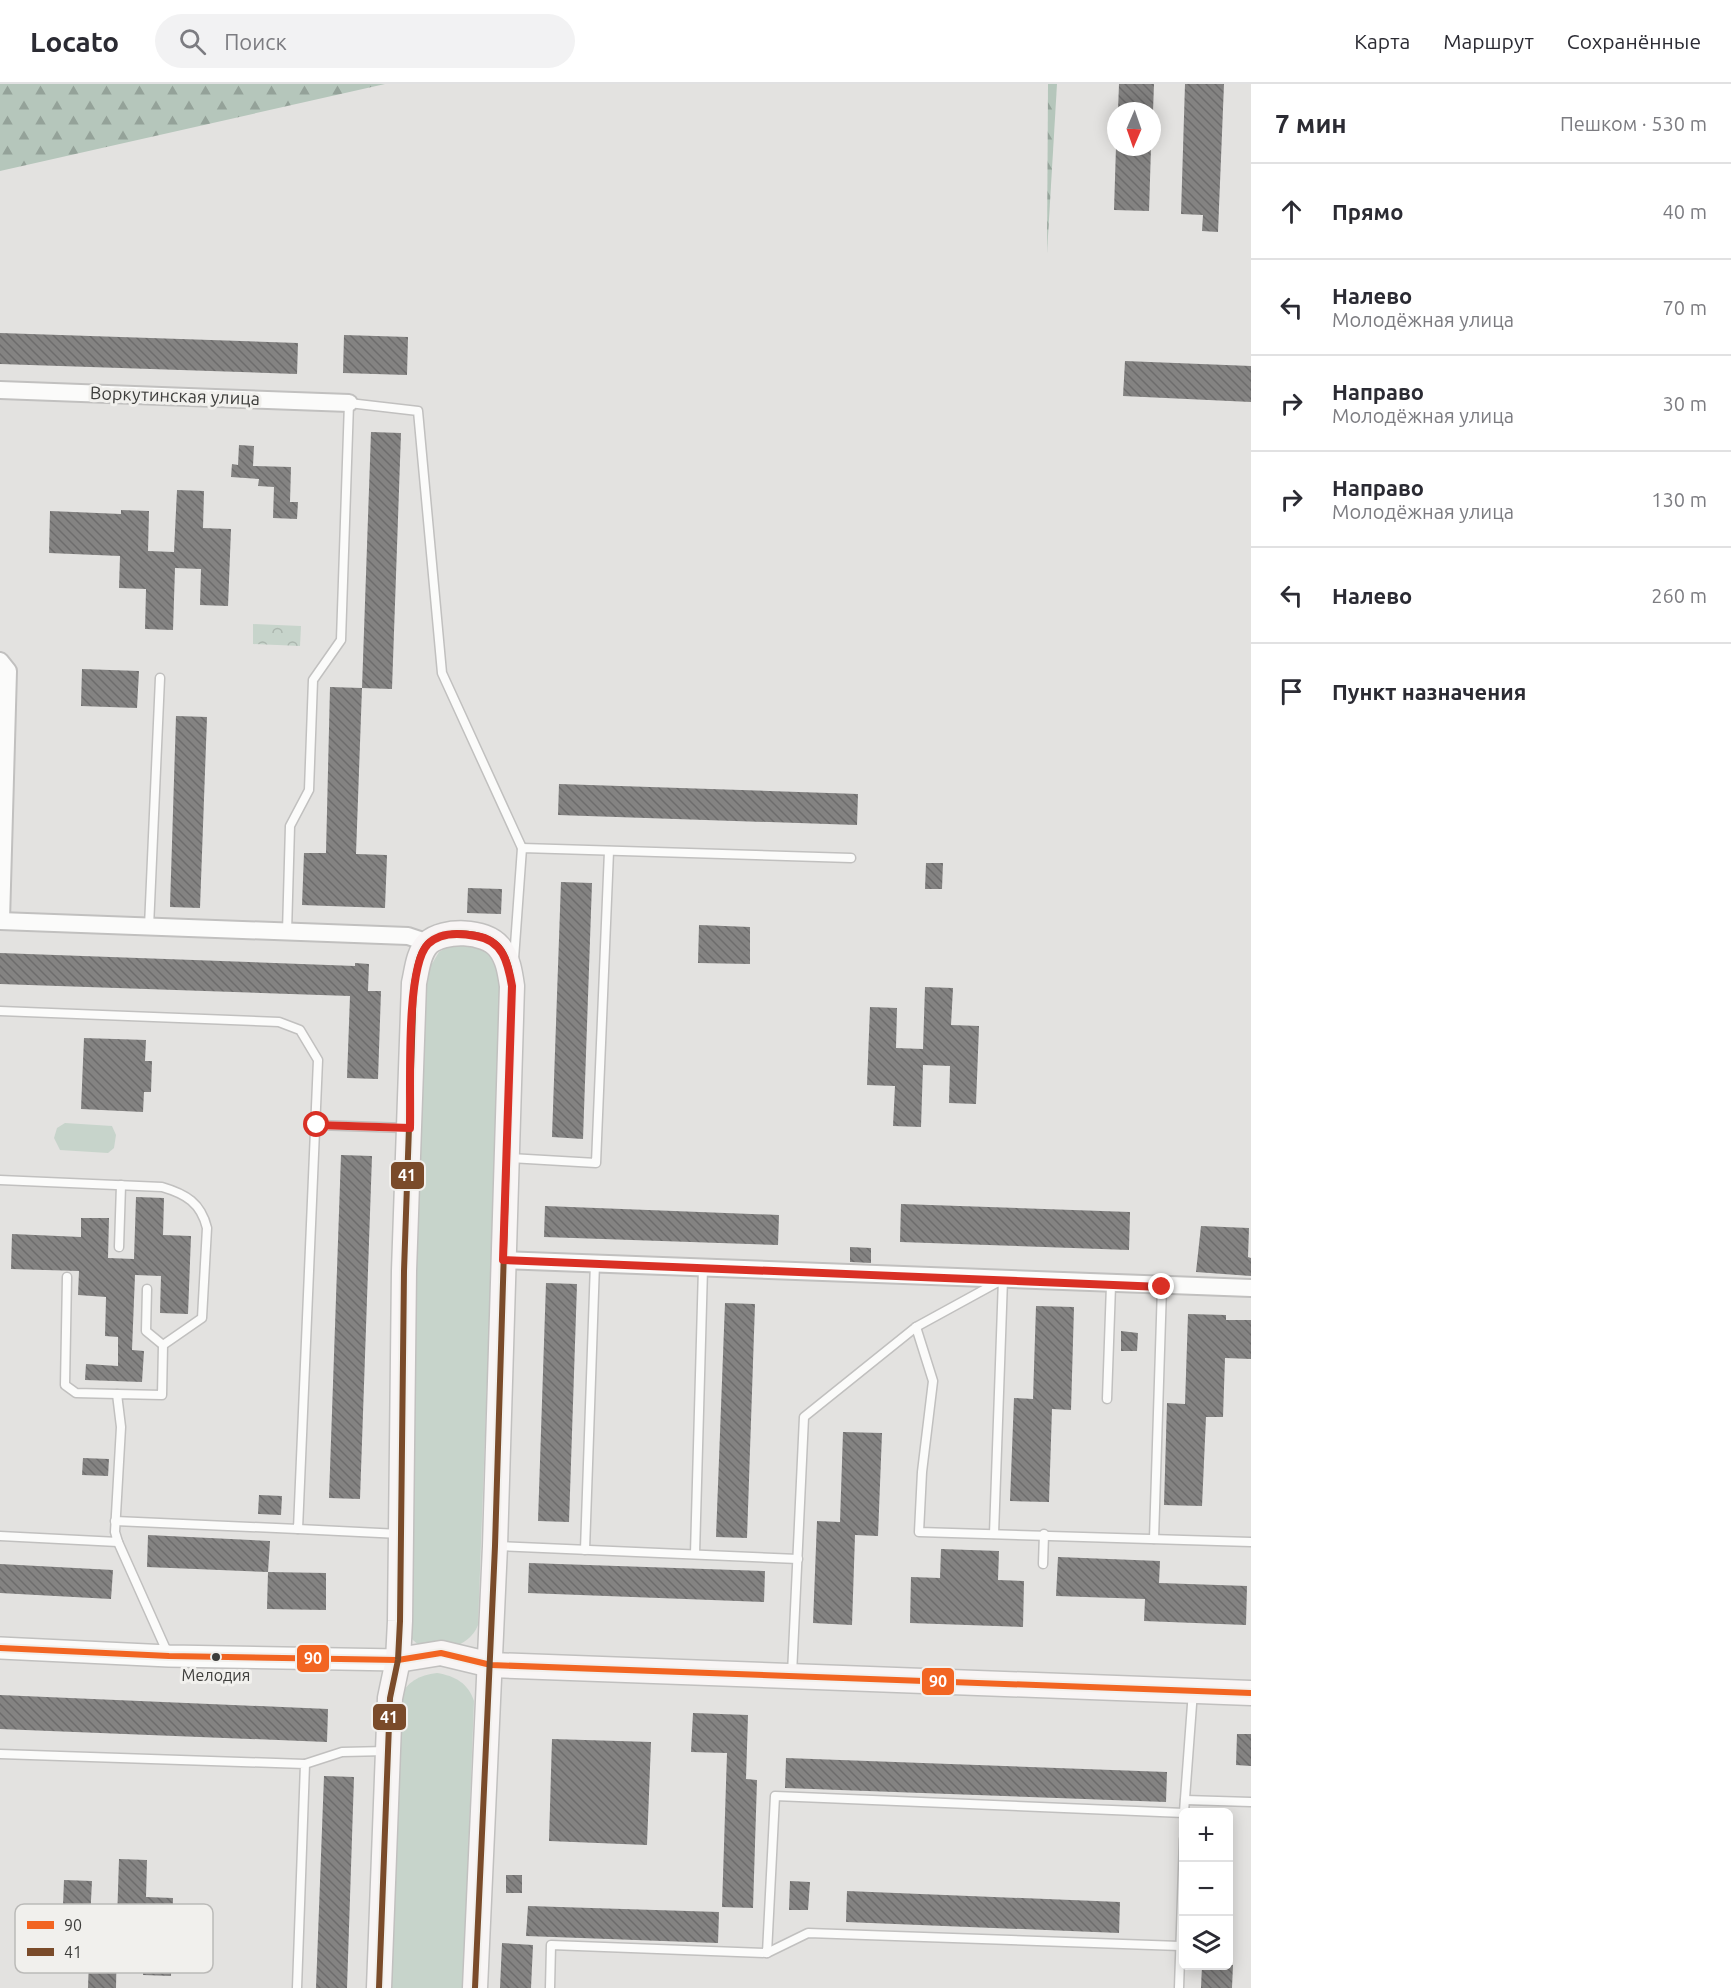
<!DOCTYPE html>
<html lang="ru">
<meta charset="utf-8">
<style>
:root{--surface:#fff;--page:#f2f2f3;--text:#2b2b33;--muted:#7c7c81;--line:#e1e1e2}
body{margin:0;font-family:Ubuntu,sans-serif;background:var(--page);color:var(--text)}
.controls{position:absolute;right:18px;bottom:18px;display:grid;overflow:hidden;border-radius:9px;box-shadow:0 3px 15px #0003}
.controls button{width:54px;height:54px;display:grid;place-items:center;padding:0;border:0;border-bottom:2px solid var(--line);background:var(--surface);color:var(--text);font:30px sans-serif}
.compass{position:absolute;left:1107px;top:18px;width:54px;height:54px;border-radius:50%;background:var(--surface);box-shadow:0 3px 15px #0003;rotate:182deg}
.stop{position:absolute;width:18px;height:18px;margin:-14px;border:4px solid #d93025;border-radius:50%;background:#fff}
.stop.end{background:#d93025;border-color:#fff;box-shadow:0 2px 6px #0008}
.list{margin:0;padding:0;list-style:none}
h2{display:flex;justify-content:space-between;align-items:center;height:78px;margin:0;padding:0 24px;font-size:26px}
h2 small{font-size:20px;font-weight:400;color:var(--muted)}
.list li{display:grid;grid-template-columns:39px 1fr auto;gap:18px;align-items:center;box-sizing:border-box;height:96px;padding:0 24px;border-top:2px solid var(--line)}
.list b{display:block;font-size:22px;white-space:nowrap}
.list p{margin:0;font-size:20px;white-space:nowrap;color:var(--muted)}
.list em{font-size:20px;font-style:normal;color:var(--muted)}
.icon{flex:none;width:33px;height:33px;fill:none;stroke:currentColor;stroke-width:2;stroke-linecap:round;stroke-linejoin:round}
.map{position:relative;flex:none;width:1251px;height:1904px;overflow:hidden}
header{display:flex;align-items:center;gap:36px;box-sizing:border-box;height:84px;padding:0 30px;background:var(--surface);border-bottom:2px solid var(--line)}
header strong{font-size:28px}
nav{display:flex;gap:33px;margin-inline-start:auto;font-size:21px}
.search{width:420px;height:54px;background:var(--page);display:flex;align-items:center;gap:15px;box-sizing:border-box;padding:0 21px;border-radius:33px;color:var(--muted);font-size:22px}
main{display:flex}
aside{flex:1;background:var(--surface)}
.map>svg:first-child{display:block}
.grass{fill:#c7d4cb}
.forest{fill:url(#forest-firs)}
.park{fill:url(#park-crowns)}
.building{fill:url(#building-back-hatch)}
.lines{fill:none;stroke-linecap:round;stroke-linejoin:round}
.service-casing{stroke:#c1c0bf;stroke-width:11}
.minor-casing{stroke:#c1c0bf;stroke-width:20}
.tertiary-casing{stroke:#c1c0bf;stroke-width:24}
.secondary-casing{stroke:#c1c0bf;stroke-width:27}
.service{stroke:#fbfbfa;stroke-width:8}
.minor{stroke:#fbfbfa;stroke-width:16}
.tertiary{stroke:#fbfbfa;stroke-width:21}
.secondary{stroke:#f8f5f5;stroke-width:24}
.bus-1-casing{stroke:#f1f0ed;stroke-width:10}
.bus-2-casing{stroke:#f1f0ed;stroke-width:10}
.bus-1{stroke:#f26522;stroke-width:6}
.bus-2{stroke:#7a4b2a;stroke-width:6}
.route{stroke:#d93025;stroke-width:8}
.bus-dot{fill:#3d3d3b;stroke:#f1f0ed;stroke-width:2}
.labels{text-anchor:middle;stroke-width:6;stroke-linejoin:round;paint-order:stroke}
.bus-label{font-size:16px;fill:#3d3d3b;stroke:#f1f0ed}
.street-label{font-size:18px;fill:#3d3d3b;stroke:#f1f0ed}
.key{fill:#f1f0ed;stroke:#bbbab8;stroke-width:1.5}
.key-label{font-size:16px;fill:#3d3d3b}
.line-badge{stroke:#f1f0ed;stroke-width:2}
.badge-label{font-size:16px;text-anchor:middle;font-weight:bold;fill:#fff}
</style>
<header>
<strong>Locato</strong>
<div class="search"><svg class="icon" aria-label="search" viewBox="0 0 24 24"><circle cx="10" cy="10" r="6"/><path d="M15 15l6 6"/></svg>Поиск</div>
<nav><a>Карта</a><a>Маршрут</a><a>Сохранённые</a></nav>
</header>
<main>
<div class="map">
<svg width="1251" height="1904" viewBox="0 0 1251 1904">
<defs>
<pattern id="forest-firs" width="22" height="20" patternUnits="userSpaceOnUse" patternTransform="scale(1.5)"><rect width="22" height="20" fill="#b5c6bb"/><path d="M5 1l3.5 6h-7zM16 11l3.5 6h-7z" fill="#94a299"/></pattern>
<pattern id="park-crowns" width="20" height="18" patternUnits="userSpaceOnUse" patternTransform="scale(1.5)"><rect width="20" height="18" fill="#c7d4cb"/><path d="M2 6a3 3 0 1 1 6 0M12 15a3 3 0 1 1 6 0" fill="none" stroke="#acb7af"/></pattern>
<pattern id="building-back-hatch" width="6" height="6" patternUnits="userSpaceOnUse" patternTransform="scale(1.5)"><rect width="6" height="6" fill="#848382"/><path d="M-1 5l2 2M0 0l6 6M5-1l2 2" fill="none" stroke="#6d6c6c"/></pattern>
</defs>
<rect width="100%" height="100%" fill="#e3e2e0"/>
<!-- grass -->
<g class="grass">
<path d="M 451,861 C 479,861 496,863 502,894 L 478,1541 C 467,1571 411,1576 405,1540 L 426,890 L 439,868 Z"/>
<polygon points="65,1039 112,1042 116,1051 114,1064 108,1069 60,1066 54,1054 57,1044"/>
<path d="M 437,1589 C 455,1592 468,1599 474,1617 L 463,1904 L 387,1904 L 399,1614 C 407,1598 419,1591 437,1589 Z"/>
</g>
<!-- forest -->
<g class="forest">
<polygon points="0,0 385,0 0,87"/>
<polygon points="1048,0 1057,0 1047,169"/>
</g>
<!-- park -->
<polygon class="park" points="253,540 301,542 300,562 253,560"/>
<!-- building -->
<g class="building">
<polygon points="1119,0 1154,0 1153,27 1118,27"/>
<polygon points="1185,0 1224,0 1218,148 1202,147 1203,131 1181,130"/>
<polygon points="1116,63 1151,63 1149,127 1114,126"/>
<polygon points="0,249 298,259 297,290 0,280"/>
<polygon points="344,251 408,253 407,291 343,289"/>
<polygon points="1125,277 1251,282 1251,318 1123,312"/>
<polygon points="371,348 401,349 392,605 362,604 356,770 387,771 385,824 302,821 304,769 326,769 330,603 362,604"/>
<polygon points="239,361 254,362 253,382 291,383 290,418 298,418 297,435 273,434 274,403 258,402 259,395 231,393 232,380 238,381"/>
<polygon points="177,406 204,407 203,444 231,445 228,522 200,521 201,485 175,484 173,546 145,545 146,505 119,504 120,472 49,469 50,427 121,430 121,426 149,427 148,467 174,468"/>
<polygon points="82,585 139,587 137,624 81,622"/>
<polygon points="176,632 207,633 200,824 170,823"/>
<polygon points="559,700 858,710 857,741 558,731"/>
<polygon points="926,779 943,779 942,805 925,805"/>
<polygon points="561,798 592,799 583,1055 552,1053"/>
<polygon points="468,804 502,805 501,830 467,829"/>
<polygon points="699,841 750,843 750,880 698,879"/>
<polygon points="0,869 355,882 355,879 369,880 368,907 381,907 378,995 347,994 350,912 0,900"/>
<polygon points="925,903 953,904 951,941 979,942 976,1020 949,1019 950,982 923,981 921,1043 893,1042 895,1002 867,1001 870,923 897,924 896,964 923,965"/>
<polygon points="84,954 146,956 145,977 152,977 151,1008 144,1008 143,1028 81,1025"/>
<polygon points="341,1071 372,1072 360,1415 329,1414"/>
<polygon points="136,1113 164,1114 163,1151 191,1152 188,1230 160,1229 161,1192 135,1191 132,1266 144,1267 142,1298 85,1296 86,1280 118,1282 118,1253 105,1252 106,1213 78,1211 79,1187 11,1185 12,1150 81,1153 81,1134 109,1134 108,1174 134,1175"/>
<polygon points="901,1120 1130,1128 1129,1166 900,1158"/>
<polygon points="545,1122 779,1131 778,1161 544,1153"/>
<polygon points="1201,1142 1249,1144 1248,1173 1251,1174 1251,1192 1196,1188"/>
<polygon points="850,1163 871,1164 871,1179 850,1178"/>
<polygon points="546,1199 577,1200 569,1438 538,1437"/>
<polygon points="725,1219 755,1220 747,1454 716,1453"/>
<polygon points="1036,1222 1074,1223 1071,1326 1052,1325 1049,1418 1010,1417 1014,1314 1033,1315"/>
<polygon points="1188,1230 1226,1231 1226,1236 1251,1236 1251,1275 1225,1274 1223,1333 1206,1333 1202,1422 1164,1421 1167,1319 1185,1320"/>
<polygon points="1121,1247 1138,1249 1137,1267 1121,1267"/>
<polygon points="843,1348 882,1349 878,1452 855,1451 852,1541 813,1539 817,1437 840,1438"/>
<polygon points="83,1374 109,1375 108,1392 82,1391"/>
<polygon points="259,1411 282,1412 281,1431 258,1430"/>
<polygon points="148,1451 270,1457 268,1488 147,1483"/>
<polygon points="941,1465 999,1467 998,1496 1024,1497 1023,1543 910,1539 911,1493 940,1494"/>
<polygon points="1058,1473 1160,1477 1159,1499 1247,1502 1246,1541 1144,1537 1145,1515 1056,1512"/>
<polygon points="529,1479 765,1487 764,1518 528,1509"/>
<polygon points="0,1480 113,1486 111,1515 0,1509"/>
<polygon points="268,1488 326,1489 326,1526 267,1525"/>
<polygon points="0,1611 328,1625 327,1658 0,1645"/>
<polygon points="693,1629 748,1631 746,1695 757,1696 753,1824 722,1823 727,1669 691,1668"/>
<polygon points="1237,1650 1251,1650 1251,1682 1236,1681"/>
<polygon points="552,1655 651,1658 647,1761 549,1757"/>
<polygon points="786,1674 1167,1688 1166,1718 785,1704"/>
<polygon points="324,1692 354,1693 347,1904 316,1904"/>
<polygon points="119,1775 147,1776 146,1813 173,1814 171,1892 143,1891 144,1854 117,1853 116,1904 88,1904 89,1874 61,1873 64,1796 92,1797 90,1836 117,1837"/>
<rect x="506" y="1791" width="16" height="18"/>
<polygon points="790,1797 810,1798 808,1826 789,1826"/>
<polygon points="847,1807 1120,1818 1119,1849 846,1838"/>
<polygon points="528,1822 719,1828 718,1859 526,1852"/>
<polygon points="502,1859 533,1861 531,1904 500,1904"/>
<polygon points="1202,1881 1233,1881 1232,1904 1201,1904"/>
</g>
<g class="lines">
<!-- service casing -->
<g class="service-casing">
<g id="service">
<polyline points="149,843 160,594"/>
<polyline points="287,848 290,742 309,706 313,596 341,556 349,319 418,327 442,589 522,764"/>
<polyline points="514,875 522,764 851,774"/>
<polyline points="0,927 279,938 300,946 318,976 298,1445 115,1437"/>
<polyline points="317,1041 406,1044"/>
<polyline points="510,1074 596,1079 609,767"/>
<path d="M 0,1096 L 162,1103 C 186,1110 201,1119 207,1144 L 202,1234 L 163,1261 L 162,1311 L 117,1310 L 121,1343 L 115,1448 L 118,1458 L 0,1452"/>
<polyline points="119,1163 121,1101"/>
<polyline points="67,1193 65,1301 76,1309 117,1310"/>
<polyline points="147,1205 146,1247 163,1261"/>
<polyline points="916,1243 933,1297 922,1388 919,1448 1251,1458"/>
<polyline points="1107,1315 1111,1201"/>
<polyline points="298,1445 400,1450"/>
<polyline points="994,1450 1003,1195"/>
<polyline points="1154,1455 1162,1203"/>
<polyline points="118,1458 168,1570"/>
<polyline points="496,1462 798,1475"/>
<polyline points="585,1466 595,1179"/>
<polyline points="695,1470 703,1184"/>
<polyline points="1043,1480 1044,1450"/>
<polyline points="792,1590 804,1333 916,1243 1000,1197"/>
<polyline points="0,1670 305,1680 297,1904"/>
<polyline points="305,1680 342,1668 387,1667"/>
<polyline points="1185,1716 1251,1718"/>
<polyline points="1184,1728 1193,1607"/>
<polyline points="767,1869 808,1849 1180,1862"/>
<polyline points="550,1904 551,1861 767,1869 775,1712 1184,1729"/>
<polyline points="1179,1904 1184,1755"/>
</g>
</g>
<!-- minor casing -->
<g class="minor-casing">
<g id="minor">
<polyline points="0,306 349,319"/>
<polyline points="0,577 8,587 1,837"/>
<polyline points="0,837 408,852 429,859"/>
<polyline points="503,1176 1251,1204"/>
</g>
</g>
<!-- tertiary casing -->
<g class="tertiary-casing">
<polyline id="tertiary" points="0,1564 169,1572 398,1576"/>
</g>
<!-- secondary casing -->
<g class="secondary-casing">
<g id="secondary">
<polyline points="398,1576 441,1569 491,1581 1251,1609"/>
<path d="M 379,1904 L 390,1614 L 398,1576 L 400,1537 L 404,1187 L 414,899 C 417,886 418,869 428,859 C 444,845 485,846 499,863 C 508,874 510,888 512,902 L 495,1462 L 475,1904"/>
</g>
</g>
<!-- service -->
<use href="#service" class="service"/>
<!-- minor -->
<use href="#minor" class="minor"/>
<!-- tertiary -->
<use href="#tertiary" class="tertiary"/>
<!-- secondary -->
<use href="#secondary" class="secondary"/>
<!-- bus-1 casing -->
<g class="bus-1-casing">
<polyline id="bus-1" points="0,1564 169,1572 398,1576 441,1569 491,1581 1251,1609"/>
</g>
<!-- bus-2 casing -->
<g class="bus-2-casing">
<path id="bus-2" d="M 379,1904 L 390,1614 L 398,1576 L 400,1537 L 404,1187 L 414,899 C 417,886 418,869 428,859 C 444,845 485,846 499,863 C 508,874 510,888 512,902 L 495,1462 L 475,1904"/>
</g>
<!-- bus-1 -->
<use href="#bus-1" class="bus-1"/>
<!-- bus-2 -->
<use href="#bus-2" class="bus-2"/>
</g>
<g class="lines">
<!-- route -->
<path class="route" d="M 317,1041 L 410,1044 C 411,1008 405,883 428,860 C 440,848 461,849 476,852 C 503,856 508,879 512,902 L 503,1176 L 1162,1203"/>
</g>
<!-- markers -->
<circle class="bus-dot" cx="216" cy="1573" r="5"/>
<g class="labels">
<!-- bus labels -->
<g class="bus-label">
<text x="216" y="1597">Мелодия</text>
</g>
<!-- street labels -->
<g class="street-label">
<text transform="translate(175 312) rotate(2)" y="6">Воркутинская улица</text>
</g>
</g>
<!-- legend -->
<rect x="15" y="1820" width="198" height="69" rx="9" class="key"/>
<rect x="27" y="1837" width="27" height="8" fill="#f26522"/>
<rect x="27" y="1864" width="27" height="8" fill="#7a4b2a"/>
<g class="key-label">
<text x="64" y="1847">90</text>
<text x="64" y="1874">41</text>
</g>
<g class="line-badge">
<rect x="390" y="1077" width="35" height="29" rx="6" fill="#7a4b2a"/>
<rect x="296" y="1560" width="34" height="29" rx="6" fill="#f26522"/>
<rect x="921" y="1583" width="34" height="29" rx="6" fill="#f26522"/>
<rect x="372" y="1619" width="35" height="28" rx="6" fill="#7a4b2a"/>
</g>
<g class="badge-label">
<text x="407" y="1097">41</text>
<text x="313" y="1580">90</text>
<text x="938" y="1603">90</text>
<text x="389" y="1639">41</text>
</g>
</svg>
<div class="controls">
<button>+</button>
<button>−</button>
<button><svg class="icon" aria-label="layers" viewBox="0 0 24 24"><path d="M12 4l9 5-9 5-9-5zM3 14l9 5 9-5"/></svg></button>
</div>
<svg class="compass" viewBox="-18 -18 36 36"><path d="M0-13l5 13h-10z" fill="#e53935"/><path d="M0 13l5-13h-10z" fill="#7c7c81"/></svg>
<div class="stop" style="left:317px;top:1041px"></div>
<div class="stop end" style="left:1162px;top:1203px"></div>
</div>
<aside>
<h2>7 мин<small>Пешком · 530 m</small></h2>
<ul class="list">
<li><svg class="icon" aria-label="ahead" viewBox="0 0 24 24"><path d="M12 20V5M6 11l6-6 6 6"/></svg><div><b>Прямо</b></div><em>40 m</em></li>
<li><svg class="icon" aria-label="left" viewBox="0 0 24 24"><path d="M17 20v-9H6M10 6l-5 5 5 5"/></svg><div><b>Налево</b><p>Молодёжная улица</p></div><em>70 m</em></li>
<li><svg class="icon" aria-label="right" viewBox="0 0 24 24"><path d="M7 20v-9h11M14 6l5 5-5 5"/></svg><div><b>Направо</b><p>Молодёжная улица</p></div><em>30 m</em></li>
<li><svg class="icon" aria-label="right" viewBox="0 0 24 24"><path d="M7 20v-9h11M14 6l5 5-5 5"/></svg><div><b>Направо</b><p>Молодёжная улица</p></div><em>130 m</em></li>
<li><svg class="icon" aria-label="left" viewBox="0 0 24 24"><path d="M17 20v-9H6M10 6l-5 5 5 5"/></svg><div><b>Налево</b></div><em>260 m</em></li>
<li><svg class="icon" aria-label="arrive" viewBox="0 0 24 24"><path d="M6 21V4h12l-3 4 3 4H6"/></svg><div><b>Пункт назначения</b></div></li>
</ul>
</aside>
</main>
